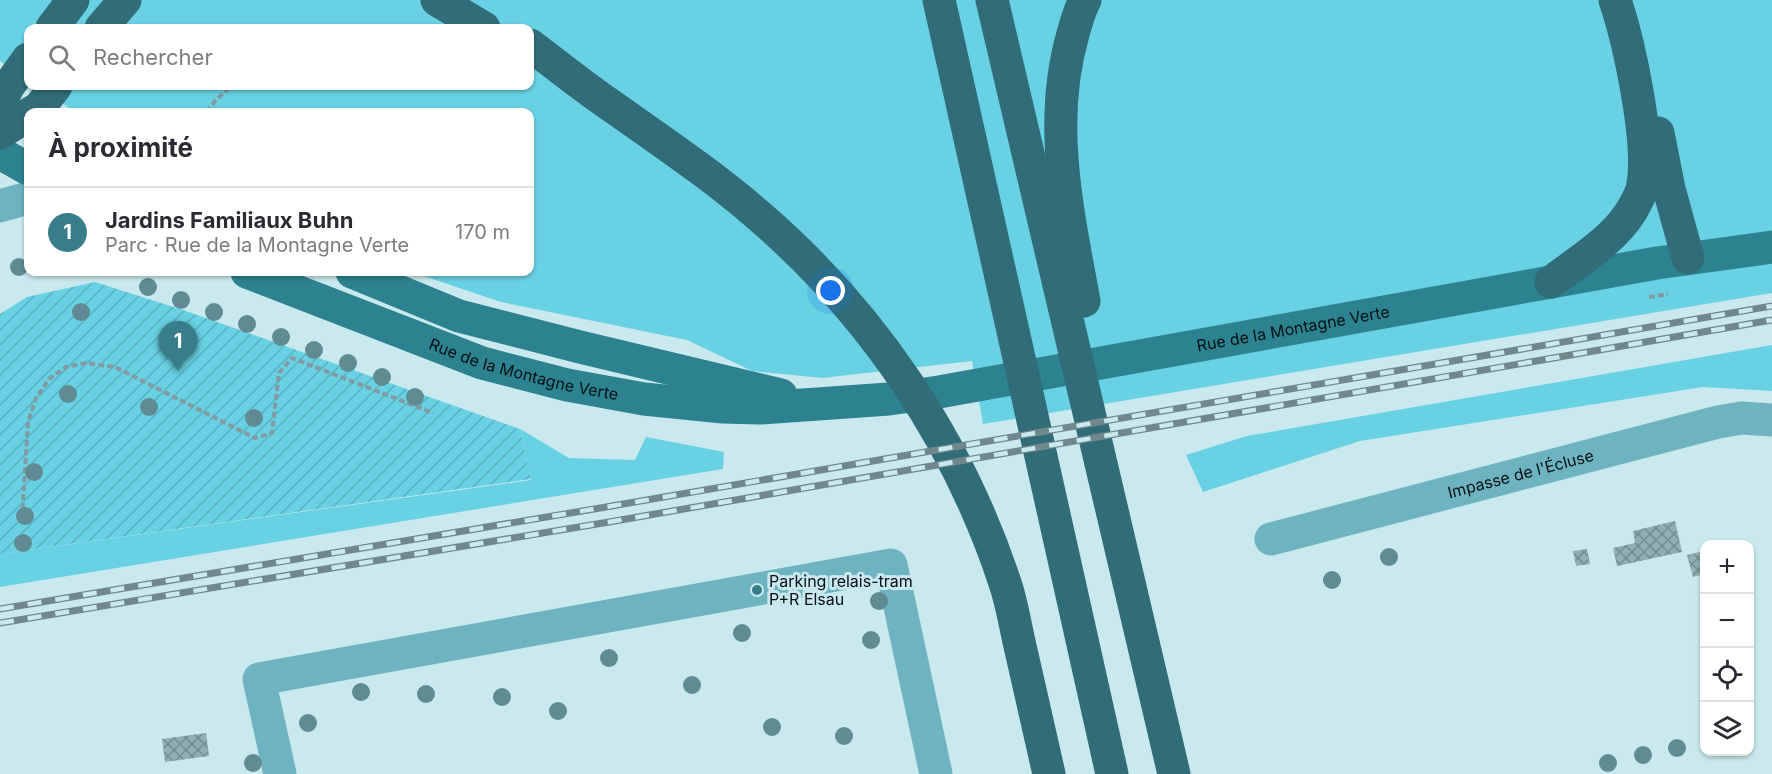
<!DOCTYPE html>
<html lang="fr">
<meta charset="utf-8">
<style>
:root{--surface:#fff;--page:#f7f7f7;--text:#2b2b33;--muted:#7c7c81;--line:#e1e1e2;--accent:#387e8a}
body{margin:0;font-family:Inter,sans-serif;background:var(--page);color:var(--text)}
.controls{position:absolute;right:18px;bottom:18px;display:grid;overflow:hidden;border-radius:12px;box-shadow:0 2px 4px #0004}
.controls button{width:54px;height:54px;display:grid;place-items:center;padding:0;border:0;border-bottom:2px solid var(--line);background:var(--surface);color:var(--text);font:30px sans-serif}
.you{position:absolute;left:831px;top:291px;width:21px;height:21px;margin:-15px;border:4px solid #fff;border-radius:50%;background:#1a73e8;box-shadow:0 0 0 9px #1a73e833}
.badge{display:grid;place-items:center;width:39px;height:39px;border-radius:50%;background:var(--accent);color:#fff;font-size:20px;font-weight:700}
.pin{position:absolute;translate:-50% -50px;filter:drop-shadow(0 2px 3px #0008)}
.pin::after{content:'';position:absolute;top:32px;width:21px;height:18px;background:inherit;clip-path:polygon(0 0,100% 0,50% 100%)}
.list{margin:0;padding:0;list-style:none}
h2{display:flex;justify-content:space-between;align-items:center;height:78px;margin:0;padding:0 24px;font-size:26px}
h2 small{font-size:20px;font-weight:400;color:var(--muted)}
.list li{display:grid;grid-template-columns:39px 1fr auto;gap:18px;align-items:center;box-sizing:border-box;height:90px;padding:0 24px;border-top:2px solid var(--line)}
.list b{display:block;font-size:22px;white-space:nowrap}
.list p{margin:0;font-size:20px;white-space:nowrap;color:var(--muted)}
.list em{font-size:20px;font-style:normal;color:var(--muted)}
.icon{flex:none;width:33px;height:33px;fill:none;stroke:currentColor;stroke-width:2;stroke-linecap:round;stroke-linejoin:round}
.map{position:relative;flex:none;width:1772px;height:774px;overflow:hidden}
.search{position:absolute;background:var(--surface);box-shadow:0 2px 4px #0004;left:24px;top:24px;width:510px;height:66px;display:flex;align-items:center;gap:15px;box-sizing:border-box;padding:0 21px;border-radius:12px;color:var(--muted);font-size:22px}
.panel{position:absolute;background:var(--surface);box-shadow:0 2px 4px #0004;left:24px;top:108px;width:510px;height:168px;border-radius:12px}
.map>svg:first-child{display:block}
.green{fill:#68d1e3}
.garden{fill:url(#garden-furrows)}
.building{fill:url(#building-cross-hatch)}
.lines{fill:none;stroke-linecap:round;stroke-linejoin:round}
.path{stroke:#839ba0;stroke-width:4;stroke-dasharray:6 3;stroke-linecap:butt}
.minor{stroke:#6eb3c0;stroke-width:33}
.major{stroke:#2d8290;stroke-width:33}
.highway{stroke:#316d78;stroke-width:33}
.rail-casing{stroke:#70878b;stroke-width:7}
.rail{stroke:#c9e9ef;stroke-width:4.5;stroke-dasharray:14;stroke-linecap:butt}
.tree{fill:#608b92}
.poi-dot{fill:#387e8a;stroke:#c9e9ef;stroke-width:2}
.labels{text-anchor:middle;stroke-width:6;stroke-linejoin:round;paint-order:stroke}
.street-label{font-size:16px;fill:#061114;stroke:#c9e9ef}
.poi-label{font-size:16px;fill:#061114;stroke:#c9e9ef;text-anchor:start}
</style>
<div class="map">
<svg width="1772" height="774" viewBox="0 0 1772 774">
<defs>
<pattern id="garden-furrows" width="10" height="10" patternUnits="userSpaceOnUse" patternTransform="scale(1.5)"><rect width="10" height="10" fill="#68d1e3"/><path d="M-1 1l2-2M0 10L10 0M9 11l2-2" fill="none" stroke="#59b2c2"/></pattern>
<pattern id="building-cross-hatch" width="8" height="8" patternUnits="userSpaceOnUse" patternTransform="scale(1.5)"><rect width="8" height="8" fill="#90afb5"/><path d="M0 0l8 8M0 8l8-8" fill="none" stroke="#748d92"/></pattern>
</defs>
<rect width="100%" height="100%" fill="#c9e9ef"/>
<!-- green -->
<g class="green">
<polygon points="0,0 1772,0 1772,293 983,424 972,361 822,378 752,371 687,340 501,302 412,272 530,272 530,112 75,112 36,86 530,86 530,28 28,28 28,81 0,61"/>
<polygon points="1772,345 1772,391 1703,387 1360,441 1203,492 1186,455 1247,436"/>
<polygon points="520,429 569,458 635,460 646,437 724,452 723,469 0,587 0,554 531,480"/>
</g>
<!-- garden -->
<polygon class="garden" points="95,282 183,310 520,429 531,479 0,554 0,314 27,297"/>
<!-- building -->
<g class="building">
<polygon points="1675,521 1682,552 1617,566 1613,548 1635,543 1633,531"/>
<polygon points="1587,549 1590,564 1576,566 1573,551"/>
<polygon points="1704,551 1704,574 1693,577 1687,555"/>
<polygon points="206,733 209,756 165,762 162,739"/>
</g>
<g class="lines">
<!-- path -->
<g class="path">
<polyline points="207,112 215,101 231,86"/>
<polyline points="1649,297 1668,294"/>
<polyline points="22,518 28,422 36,398 49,379 66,367 86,363 115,367 255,438 272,433 279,373 292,358 433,413"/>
</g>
<!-- minor -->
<g class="minor">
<polyline points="0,206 28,198"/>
<path id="s1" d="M 1271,539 L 1718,422 L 1742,418 L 1772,420"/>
<polyline points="280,774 259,679 891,565 936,774"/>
</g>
<!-- major -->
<g class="major">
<polyline points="0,153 28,169"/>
<path id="s2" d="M 247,272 L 482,363 L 567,385 L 644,399 L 723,407 L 760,408 L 889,399 L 939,392 L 1551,282 L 1657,263 L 1772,247"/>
<polyline points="352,272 459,316 580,347 781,395"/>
</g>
<!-- highway -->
<g class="highway">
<polyline points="437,0 484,28"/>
<polyline points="939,0 1112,774"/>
<polyline points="992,0 1174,774"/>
<polyline points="52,28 73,0"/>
<polyline points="101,28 125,0"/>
<path d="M 530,45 C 558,66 586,89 616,109 C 664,143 713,176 758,215 C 872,313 958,440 1005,583 C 1012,603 1015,625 1020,646 C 1030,689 1039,731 1049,774"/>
<polyline points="0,103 8,87 28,59"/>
<polyline points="32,112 39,108 56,86"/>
<polyline points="0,133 28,115"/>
<polyline points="1658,133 1669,189 1688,258"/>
<path d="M 1551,282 C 1579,261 1614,240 1632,210 C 1636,203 1640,196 1642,189 C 1652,146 1629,42 1615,0"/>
<path d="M 1084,301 C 1068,213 1047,123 1073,34 C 1076,23 1079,11 1085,0"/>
</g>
<!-- rail casing -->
<g class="rail-casing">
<g id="rail">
<polyline points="0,609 606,507 1772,306"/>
<polyline points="0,623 609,522 1772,320"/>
</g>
</g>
<!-- rail -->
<use href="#rail" class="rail"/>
</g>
<!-- trees -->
<g class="tree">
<circle cx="19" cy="267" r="9"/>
<circle cx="148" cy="287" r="9"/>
<circle cx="181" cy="300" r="9"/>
<circle cx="81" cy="312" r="9"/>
<circle cx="214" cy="312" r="9"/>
<circle cx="247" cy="324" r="9"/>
<circle cx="281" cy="337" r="9"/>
<circle cx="314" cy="350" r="9"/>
<circle cx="348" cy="363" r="9"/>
<circle cx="382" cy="377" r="9"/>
<circle cx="68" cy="394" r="9"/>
<circle cx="415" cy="397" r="9"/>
<circle cx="149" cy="407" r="9"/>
<circle cx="254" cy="418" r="9"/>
<circle cx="34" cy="472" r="9"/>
<circle cx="25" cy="516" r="9"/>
<circle cx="23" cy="543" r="9"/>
<circle cx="1389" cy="557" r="9"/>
<circle cx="1332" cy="580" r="9"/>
<circle cx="879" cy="601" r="9"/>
<circle cx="742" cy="633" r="9"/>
<circle cx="871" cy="640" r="9"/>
<circle cx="609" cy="658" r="9"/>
<circle cx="692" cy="685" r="9"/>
<circle cx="361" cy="692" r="9"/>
<circle cx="426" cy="694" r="9"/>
<circle cx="502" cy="697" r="9"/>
<circle cx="558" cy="711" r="9"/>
<circle cx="308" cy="723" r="9"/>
<circle cx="772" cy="727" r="9"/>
<circle cx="844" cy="736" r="9"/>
<circle cx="1677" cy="748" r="9"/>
<circle cx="1643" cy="755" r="9"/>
<circle cx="253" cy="763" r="9"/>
<circle cx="1608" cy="763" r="9"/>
</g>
<!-- markers -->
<circle class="poi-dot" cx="757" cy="590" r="6"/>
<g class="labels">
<!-- street labels -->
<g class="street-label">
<text dy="6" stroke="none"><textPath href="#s2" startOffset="1074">Rue de la Montagne Verte</textPath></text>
<text dy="6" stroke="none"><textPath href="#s2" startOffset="294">Rue de la Montagne Verte</textPath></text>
<text dy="6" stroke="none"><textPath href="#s1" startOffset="258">Impasse de l'Écluse</textPath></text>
</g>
<!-- poi labels -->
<g class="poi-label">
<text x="769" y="587">Parking relais-tram<tspan x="769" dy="18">P+R Elsau</tspan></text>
</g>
</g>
</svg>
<div class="controls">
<button>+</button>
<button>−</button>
<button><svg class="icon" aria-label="locate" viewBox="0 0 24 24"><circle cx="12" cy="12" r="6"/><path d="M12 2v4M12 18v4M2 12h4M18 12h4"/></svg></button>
<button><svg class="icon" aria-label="layers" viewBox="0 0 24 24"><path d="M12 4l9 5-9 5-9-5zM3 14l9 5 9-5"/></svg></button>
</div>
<div class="you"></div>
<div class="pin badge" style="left:178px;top:371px">1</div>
<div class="search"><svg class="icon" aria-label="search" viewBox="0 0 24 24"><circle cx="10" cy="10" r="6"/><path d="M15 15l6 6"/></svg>Rechercher</div>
<section class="panel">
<h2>À proximité<small></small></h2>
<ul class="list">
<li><span class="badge">1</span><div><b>Jardins Familiaux Buhn</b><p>Parc · Rue de la Montagne Verte</p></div><em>170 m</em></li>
</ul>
</section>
</div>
